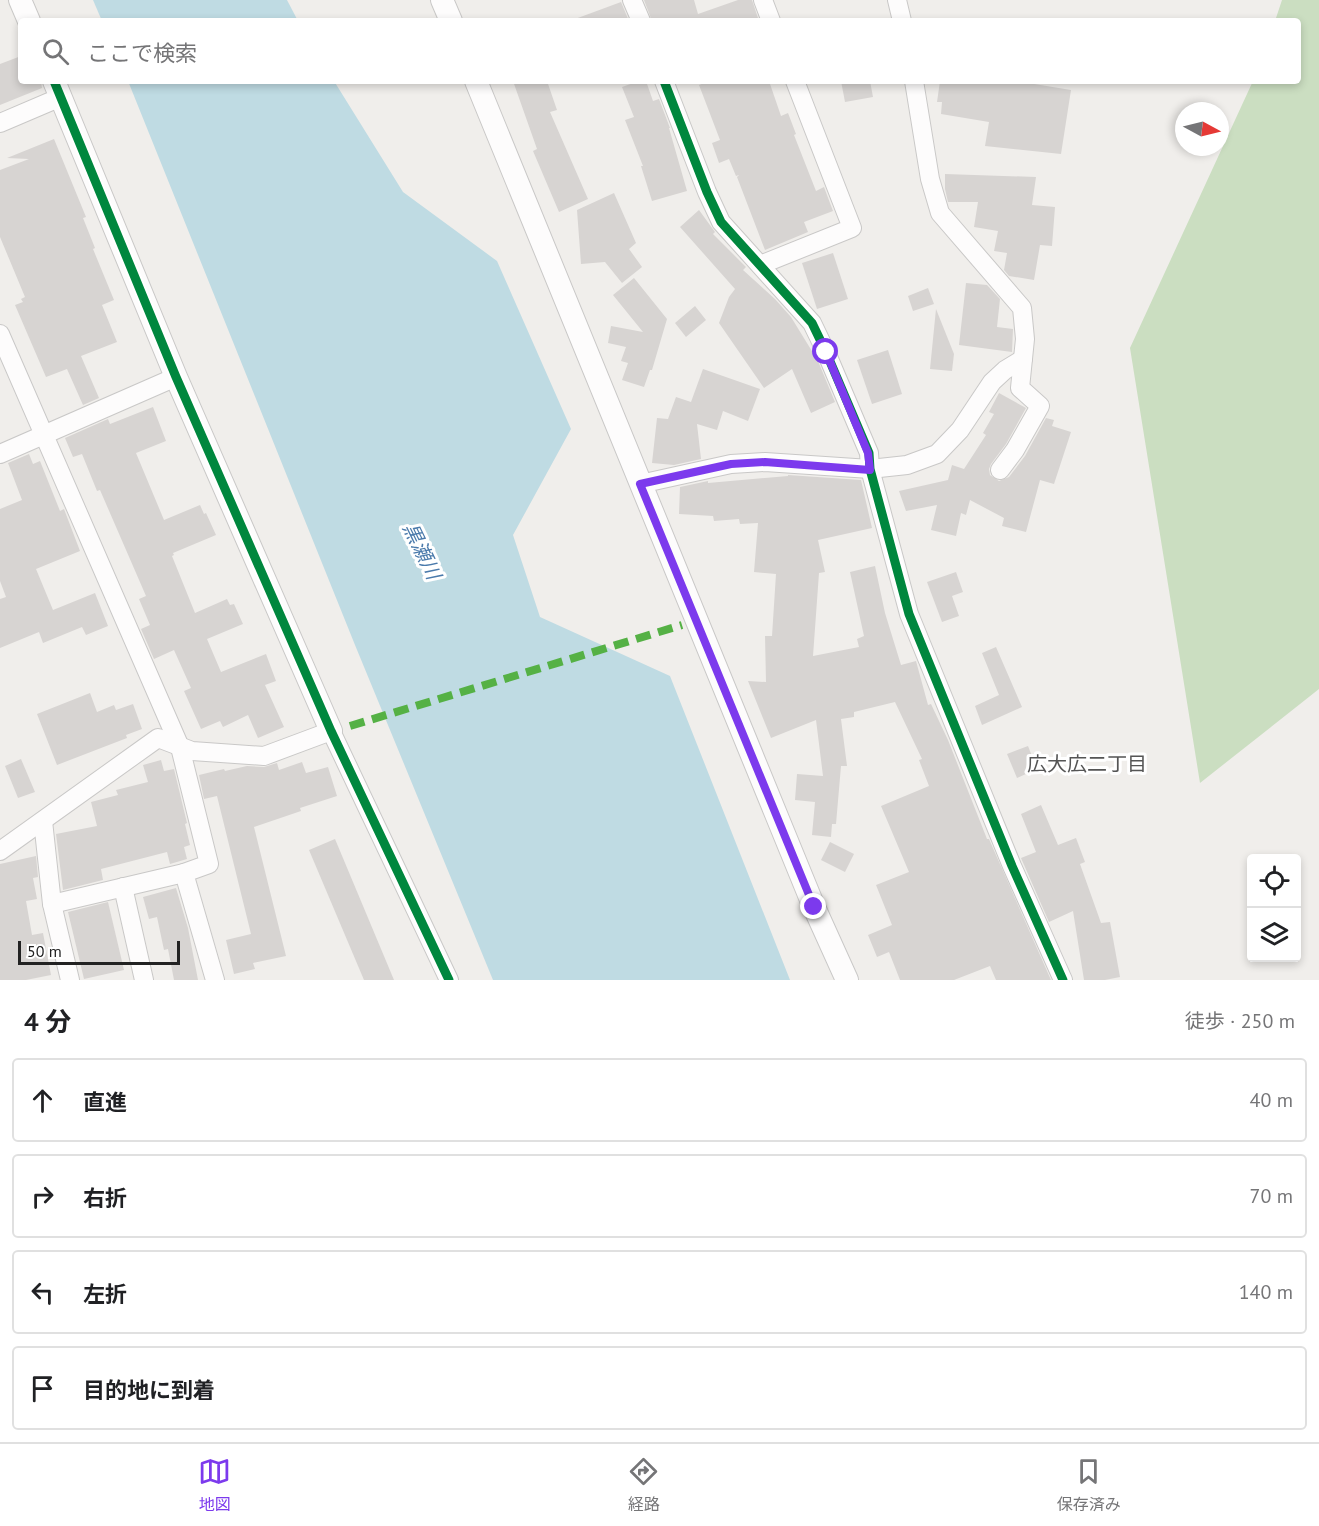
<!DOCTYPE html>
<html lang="ja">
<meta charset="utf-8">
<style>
:root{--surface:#fff;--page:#f6f6f6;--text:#202124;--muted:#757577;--line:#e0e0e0;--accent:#7c3aed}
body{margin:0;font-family:"PT Sans","Noto Sans JP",sans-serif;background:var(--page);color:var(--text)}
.controls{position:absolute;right:18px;bottom:18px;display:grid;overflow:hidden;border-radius:6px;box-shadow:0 3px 9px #0003}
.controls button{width:54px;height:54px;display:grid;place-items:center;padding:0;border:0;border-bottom:2px solid var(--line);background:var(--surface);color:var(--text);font:30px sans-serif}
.compass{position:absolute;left:1175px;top:102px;width:54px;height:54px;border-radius:50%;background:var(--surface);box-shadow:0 3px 9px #0003;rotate:97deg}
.scale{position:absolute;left:18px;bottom:15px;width:162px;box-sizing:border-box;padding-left:6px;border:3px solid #222;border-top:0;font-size:16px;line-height:21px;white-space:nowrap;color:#222;-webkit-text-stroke:4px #fff;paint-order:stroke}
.stop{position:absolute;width:18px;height:18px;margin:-14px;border:4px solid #7c3aed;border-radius:50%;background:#fff}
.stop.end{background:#7c3aed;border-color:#fff;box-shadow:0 2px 6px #0008}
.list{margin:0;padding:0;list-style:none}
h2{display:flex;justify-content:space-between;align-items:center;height:78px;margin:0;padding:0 24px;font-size:26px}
h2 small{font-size:20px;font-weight:400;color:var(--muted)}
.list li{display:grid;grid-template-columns:39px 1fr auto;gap:18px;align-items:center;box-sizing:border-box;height:84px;margin:0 12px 12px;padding:0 12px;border:2px solid var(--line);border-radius:6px}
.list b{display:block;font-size:22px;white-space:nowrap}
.list em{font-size:20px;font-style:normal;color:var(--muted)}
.icon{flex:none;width:33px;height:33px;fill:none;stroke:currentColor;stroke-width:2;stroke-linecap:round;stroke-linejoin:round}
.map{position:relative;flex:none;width:1319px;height:980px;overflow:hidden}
.search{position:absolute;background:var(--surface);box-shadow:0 3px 9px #0003;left:18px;right:18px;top:18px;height:66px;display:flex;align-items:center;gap:15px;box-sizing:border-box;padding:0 21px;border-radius:6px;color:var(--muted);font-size:22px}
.sheet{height:462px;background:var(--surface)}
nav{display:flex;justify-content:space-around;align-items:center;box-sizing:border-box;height:84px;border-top:2px solid var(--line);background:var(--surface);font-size:16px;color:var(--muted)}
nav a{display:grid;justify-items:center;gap:3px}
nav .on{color:var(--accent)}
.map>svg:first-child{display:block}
.forest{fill:#cbdec1}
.water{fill:#bfdbe3}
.building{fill:#d7d4d2}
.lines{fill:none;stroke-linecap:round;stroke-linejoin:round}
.minor-casing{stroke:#c9c8c7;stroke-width:20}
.tertiary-casing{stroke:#c9c8c7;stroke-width:24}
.minor{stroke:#fdfcfc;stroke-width:18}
.tertiary{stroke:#fdfcfc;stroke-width:22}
.quiet{stroke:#55b145;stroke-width:8;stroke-dasharray:15 8;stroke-linecap:butt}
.cycleway-casing{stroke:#fff;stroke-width:13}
.cycleway{stroke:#00873e;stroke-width:9}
.route{stroke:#7c3aed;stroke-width:8}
.labels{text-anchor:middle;stroke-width:6;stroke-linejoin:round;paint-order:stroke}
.water-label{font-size:20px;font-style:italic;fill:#4a7aab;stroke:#fff}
.neighbourhood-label{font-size:20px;fill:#555;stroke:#fff}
</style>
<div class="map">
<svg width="1319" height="980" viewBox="0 0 1319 980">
<rect width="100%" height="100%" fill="#f0eeeb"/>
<!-- forest -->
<polygon class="forest" points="1282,0 1319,0 1319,689 1200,783 1130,348 1253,81 1298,81 1298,21 1275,21"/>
<!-- water -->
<g class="water">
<polygon points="93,0 287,0 298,21 102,21"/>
<polygon points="128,81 334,81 403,192 497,261 571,429 513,535 540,617 670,676 790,980 493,980 355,645"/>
</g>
<!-- building -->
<g class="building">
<polygon points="644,0 694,0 698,14 738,0 752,0 759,21 652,21"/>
<polygon points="621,2 629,21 575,21 575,19"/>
<polygon points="21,56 21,81 41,81 42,88 0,105 0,64"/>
<polygon points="513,81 547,81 557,110 550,112 588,199 559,212 533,151 537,149"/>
<polygon points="639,81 646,81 653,101 659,99 670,128 669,128 687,191 652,201 641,166 643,166 625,120 634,117 622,87"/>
<polygon points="709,81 769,81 781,116 788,113 796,134 794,135 816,191 824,187 833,211 804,222 808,232 765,250 737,177 739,175 736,176 729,159 719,163 712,143 720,140 699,85"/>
<polygon points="841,81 870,81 873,97 845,102"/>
<polygon points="940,81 1016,81 1071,90 1061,154 985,146 989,122 941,114 942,102 937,102"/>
<polygon points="54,139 86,217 83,218 95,248 93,249 114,300 102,305 117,342 81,356 99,398 83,405 67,369 46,377 15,305 23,302 21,299 25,297 0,237 0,170 29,159 7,158"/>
<polygon points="945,174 1036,177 1032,205 1055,207 1052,246 1040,245 1034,280 1009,276 1004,270 1007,253 994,251 998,231 974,227 978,202 948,202 945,189"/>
<polygon points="614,193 636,243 629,249 642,267 622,283 605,262 581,264 577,210"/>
<polygon points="699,210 715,232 713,234 746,267 743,270 775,299 791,317 818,361 835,402 811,413 792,369 764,388 719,323 729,297 735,289 680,227"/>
<polygon points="833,253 848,299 817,309 802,263"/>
<polygon points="634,278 667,319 652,370 650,370 644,387 622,380 628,363 621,361 626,347 608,343 611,326 643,332 613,295"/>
<polygon points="966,283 987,285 1000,299 997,327 1013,329 1012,352 959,345"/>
<polygon points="928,288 934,304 913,311 908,296"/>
<polygon points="695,306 706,320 686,337 675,323"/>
<polygon points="936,309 954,354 952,371 930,369"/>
<polygon points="888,350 902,394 872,404 857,360"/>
<polygon points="703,369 760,389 748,421 723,411 717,430 697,424 701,459 674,465 652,463 657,418 668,419 676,397 691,402"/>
<polygon points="999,393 1026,408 1006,444 991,464 989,469 990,475 999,481 1009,477 1025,456 1046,418 1054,420 1052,426 1071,432 1054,484 1040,480 1026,532 1002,526 1004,518 970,500 966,515 961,513 956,536 931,530 937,505 906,511 899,491 948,480 952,465 964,469 986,435 983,433 994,414 989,412"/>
<polygon points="153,407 166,441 136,453 164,520 200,505 204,514 206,513 216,535 173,553 174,555 172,556 195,613 227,599 230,605 234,604 243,624 207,639 221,672 266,654 276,681 265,685 284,727 258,738 248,715 223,727 220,721 201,729 184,691 191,688 174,650 154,659 141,629 150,625 139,599 146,596 100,490 97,491 82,454 73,457 65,438 108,419 110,424"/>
<polygon points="29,454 33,464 40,461 60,511 64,509 80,551 36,569 53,610 95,593 108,626 86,635 82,627 43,643 39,632 0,648 0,599 6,597 0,581 0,509 22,500 8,463"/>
<polygon points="788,475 861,480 872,528 818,540 825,572 819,573 813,656 859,647 857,639 864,636 850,572 875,566 885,613 901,665 916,661 928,705 931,704 948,740 987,839 989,839 1051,980 996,980 990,966 954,980 900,980 889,952 877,957 868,935 892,925 876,885 909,872 881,806 929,786 919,760 922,759 895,702 854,712 854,717 841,719 847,766 841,766 836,824 832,824 831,837 812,835 815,802 795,800 797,774 823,776 816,720 771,738 748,681 766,682 765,636 772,636 776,574 754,572 758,523 740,524 739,519 714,521 713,516 679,514 680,487 708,481 708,483 788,476"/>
<polygon points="956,572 963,592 952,596 959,616 942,622 927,582"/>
<polygon points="996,647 1022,707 982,725 975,706 999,695 982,653"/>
<polygon points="90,693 97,712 114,705 116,710 133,704 142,729 126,735 127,738 57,765 37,714"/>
<polygon points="1028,746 1037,769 1017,778 1007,754"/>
<polygon points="21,759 35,792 18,798 5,766"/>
<polygon points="161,760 164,771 174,769 187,823 185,824 190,845 184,847 187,859 170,864 167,852 101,869 103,880 63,890 56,834 97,826 91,802 118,795 116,790 148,782 143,765"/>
<polygon points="302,762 306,773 328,767 337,796 300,808 301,811 254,827 286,956 253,963 255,969 234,974 226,940 251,934 217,796 204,799 199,775 224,769 225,771 247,766 264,767 277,763 279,770"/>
<polygon points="1041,805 1058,845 1076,838 1085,862 1080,864 1101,923 1110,922 1120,977 1105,980 1084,980 1073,911 1049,922 1021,858 1036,852 1021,814"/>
<polygon points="335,839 394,980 364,980 309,850"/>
<polygon points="830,842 854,854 845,872 821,860"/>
<polygon points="36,856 38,877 33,878 37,899 26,901 32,935 43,933 51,975 26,980 0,980 0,864"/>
<polygon points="176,888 188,928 198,980 174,980 168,949 164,950 157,917 149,919 143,897"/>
<polygon points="108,902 124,970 84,979 68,912"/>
</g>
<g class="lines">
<!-- minor casing -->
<g class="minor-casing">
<g id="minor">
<polyline points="632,0 641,21"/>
<polyline points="763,0 771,21"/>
<polyline points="897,0 902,21"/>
<polyline points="664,81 707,192 721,222 812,323 826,352 869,453 870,469 909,614 1012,866 1063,980"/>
<polyline points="914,81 930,179 940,213 1022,308 1025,339 1020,388 1040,406 1015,450 1000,470"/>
<polyline points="0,123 61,97"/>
<polyline points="760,265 852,228 795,81"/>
<polyline points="0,334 180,747 209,864 184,873"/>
<polyline points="0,454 176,377"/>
<polyline points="640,484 731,464 765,462 870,469 907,465 937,454 960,430 992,382 1005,370 1023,359"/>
<polyline points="43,821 52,904"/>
<polyline points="0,851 158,738 192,751 264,756 331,731 449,980"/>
<polyline points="123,887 144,980"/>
<polyline points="70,980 52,904 184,873 215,980"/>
</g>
</g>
<!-- tertiary casing -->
<g class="tertiary-casing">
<g id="tertiary">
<polyline points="20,0 29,21"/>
<polyline points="442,0 451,21"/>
<polyline points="54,81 176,377 331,731"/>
<polyline points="476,81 814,907 847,980"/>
</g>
</g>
<!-- minor -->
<use href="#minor" class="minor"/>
<!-- tertiary -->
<use href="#tertiary" class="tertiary"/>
<!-- quiet -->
<polyline class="quiet" points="350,726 682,625"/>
<!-- cycleway casing -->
<g class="cycleway-casing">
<g id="cycleway">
<polyline points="54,81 176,377 331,731 449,980"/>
<polyline points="664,81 707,192 721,222 812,323 826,352 869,453 870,469 909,614 1012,866 1063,980"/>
</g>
</g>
<!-- cycleway -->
<use href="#cycleway" class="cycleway"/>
</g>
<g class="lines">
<!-- route -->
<polyline class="route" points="814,907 640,484 731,464 765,462 870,470 868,453 826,352"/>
</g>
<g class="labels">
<!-- water labels -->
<g class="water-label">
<text transform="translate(422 551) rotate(64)" y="7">黒瀬川</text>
</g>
<!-- neighbourhood labels -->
<g class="neighbourhood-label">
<text x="1087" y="771">広大広二丁目</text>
</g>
</g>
</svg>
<div class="controls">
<button><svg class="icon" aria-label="locate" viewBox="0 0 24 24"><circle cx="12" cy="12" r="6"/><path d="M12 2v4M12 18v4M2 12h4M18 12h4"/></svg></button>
<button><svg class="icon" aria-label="layers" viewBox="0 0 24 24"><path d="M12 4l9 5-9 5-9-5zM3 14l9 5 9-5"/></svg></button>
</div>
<svg class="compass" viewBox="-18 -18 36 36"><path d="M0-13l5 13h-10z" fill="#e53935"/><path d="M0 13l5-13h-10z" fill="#757577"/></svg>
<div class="scale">50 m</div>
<div class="stop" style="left:826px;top:352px"></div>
<div class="stop end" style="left:814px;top:907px"></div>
<div class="search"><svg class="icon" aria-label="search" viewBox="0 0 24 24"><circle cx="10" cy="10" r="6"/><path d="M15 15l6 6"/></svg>ここで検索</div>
</div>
<section class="sheet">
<h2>4 分<small>徒歩 · 250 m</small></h2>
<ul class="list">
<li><svg class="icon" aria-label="ahead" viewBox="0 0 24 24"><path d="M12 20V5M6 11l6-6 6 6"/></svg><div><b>直進</b></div><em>40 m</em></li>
<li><svg class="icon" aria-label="right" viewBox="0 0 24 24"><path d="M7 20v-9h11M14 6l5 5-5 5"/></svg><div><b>右折</b></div><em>70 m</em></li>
<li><svg class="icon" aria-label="left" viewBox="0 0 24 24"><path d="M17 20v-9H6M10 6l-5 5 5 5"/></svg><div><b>左折</b></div><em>140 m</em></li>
<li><svg class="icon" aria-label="arrive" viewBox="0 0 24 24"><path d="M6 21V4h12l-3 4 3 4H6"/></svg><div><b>目的地に到着</b></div></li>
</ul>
</section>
<nav>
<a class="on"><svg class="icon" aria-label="map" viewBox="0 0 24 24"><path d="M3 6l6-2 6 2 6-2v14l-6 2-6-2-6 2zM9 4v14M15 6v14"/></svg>地図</a>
<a><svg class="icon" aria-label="directions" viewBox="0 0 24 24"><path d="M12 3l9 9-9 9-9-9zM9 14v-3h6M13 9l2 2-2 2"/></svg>経路</a>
<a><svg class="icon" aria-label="saved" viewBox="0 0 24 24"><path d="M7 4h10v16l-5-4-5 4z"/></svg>保存済み</a>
</nav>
